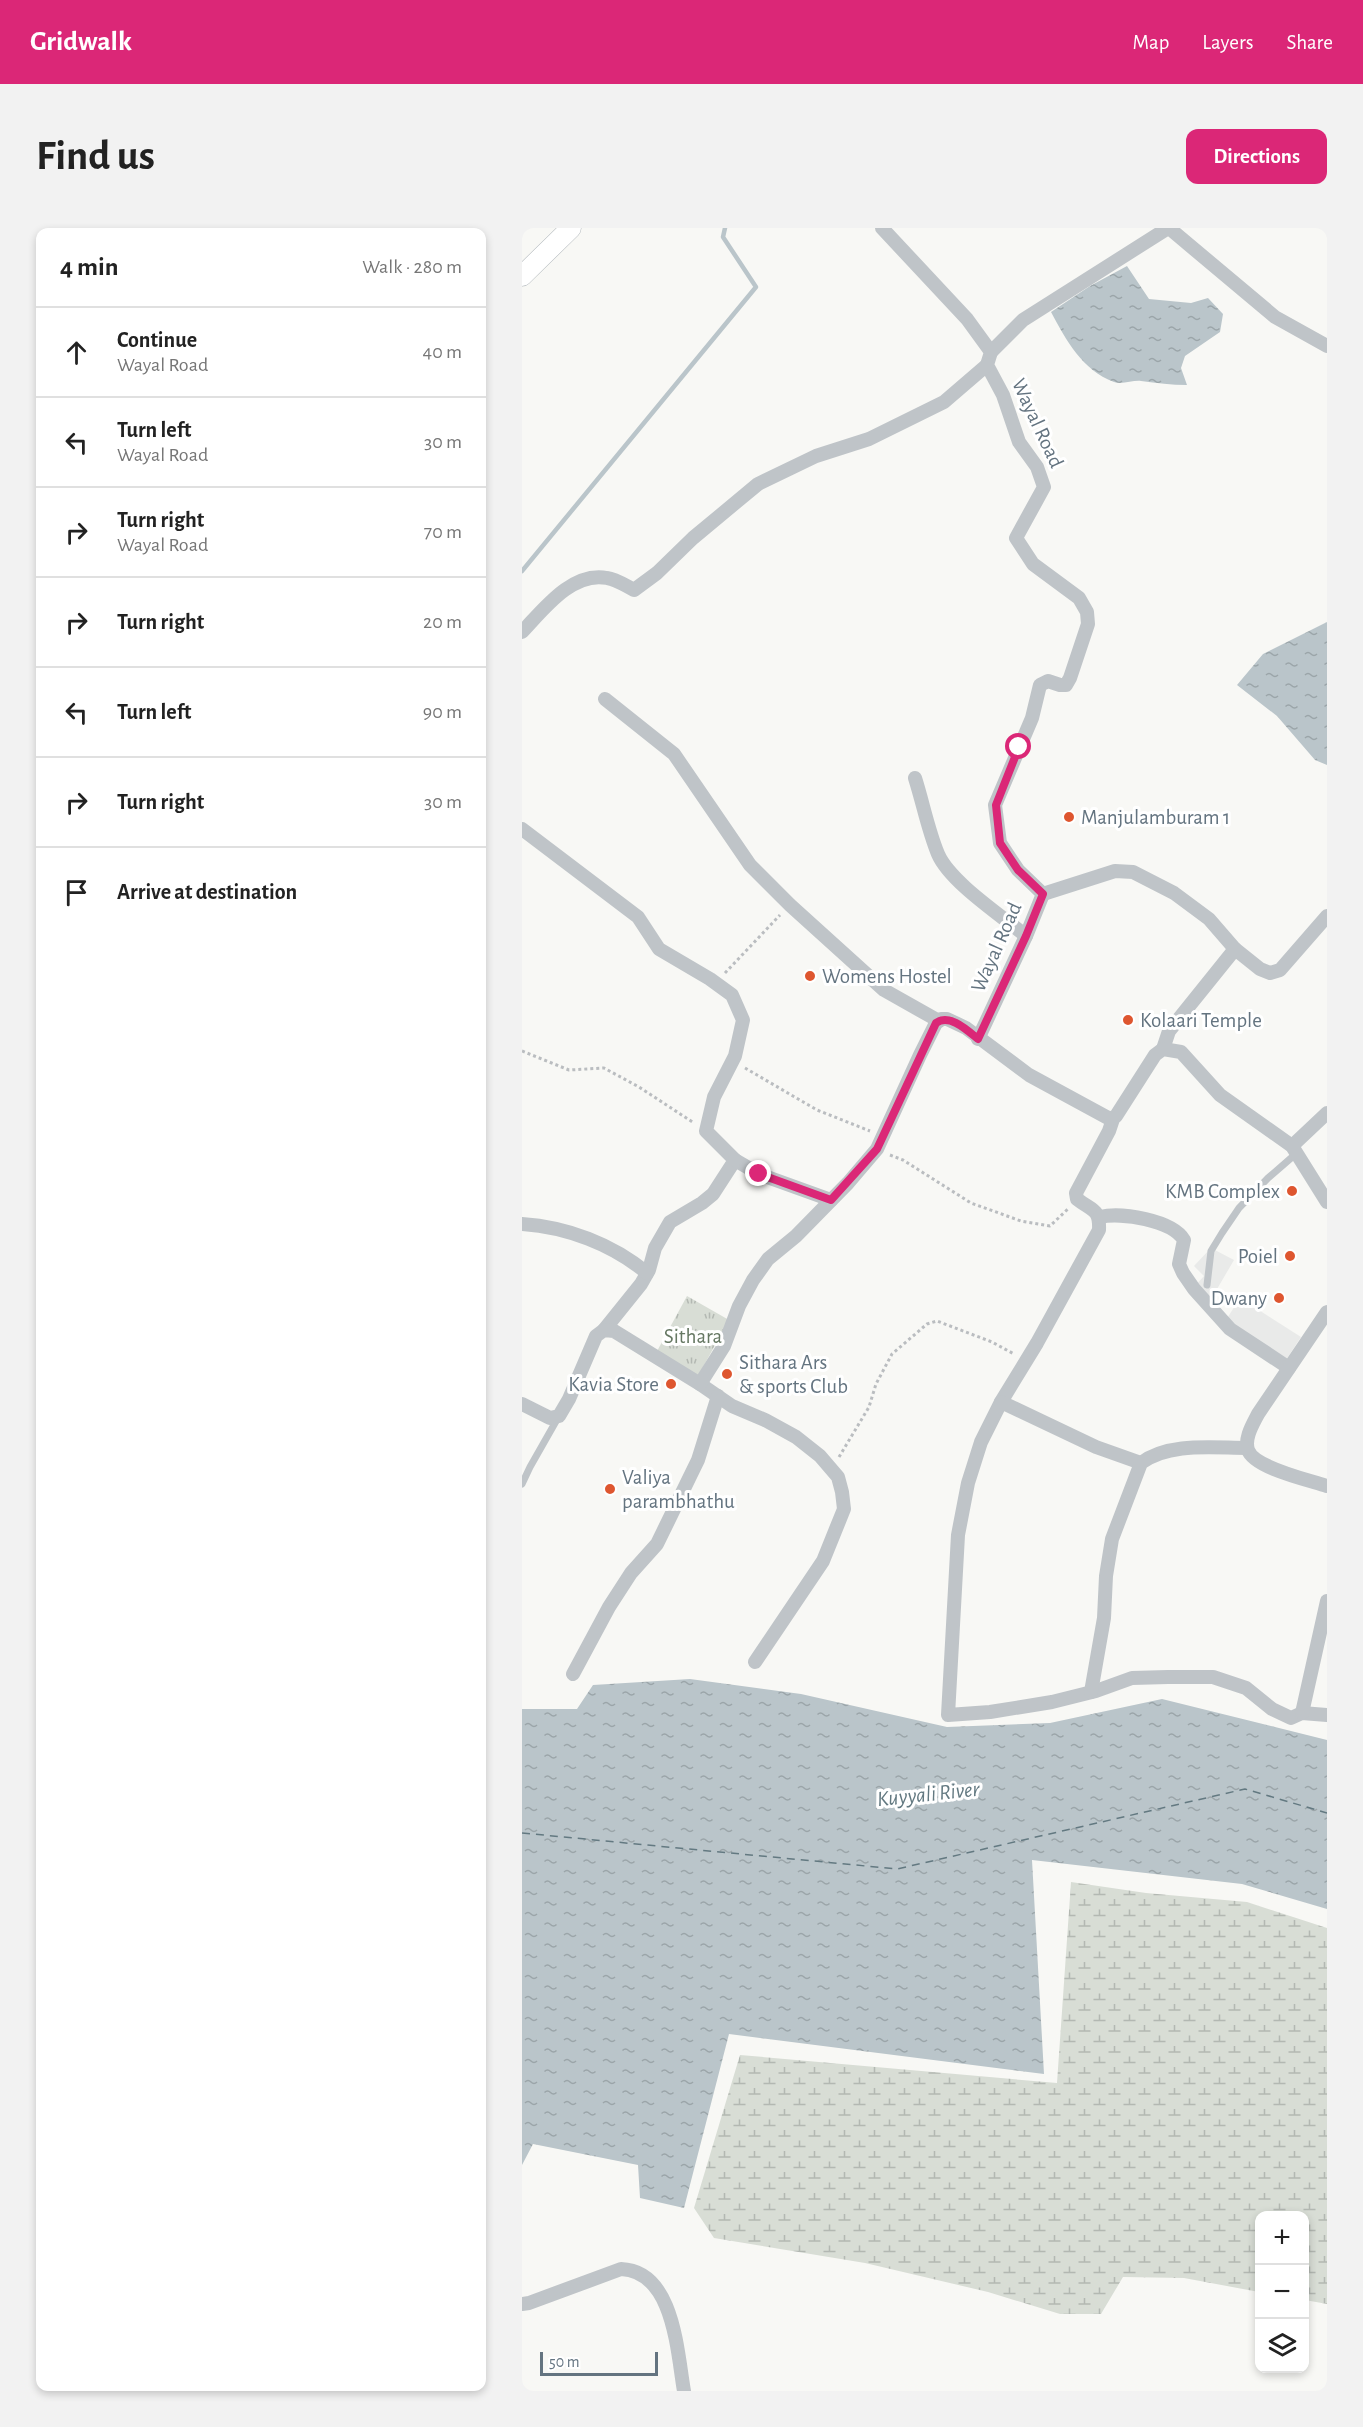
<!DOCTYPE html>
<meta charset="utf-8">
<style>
:root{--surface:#fff;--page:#f2f2f2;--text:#222;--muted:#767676;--line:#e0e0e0;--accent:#db2777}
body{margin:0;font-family:"Alegreya Sans",sans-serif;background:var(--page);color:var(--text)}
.controls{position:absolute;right:18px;bottom:18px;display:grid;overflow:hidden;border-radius:12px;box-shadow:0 3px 9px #0003}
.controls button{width:54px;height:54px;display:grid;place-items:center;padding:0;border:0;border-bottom:2px solid var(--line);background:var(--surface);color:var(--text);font:30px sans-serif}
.scale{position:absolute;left:18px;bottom:15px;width:118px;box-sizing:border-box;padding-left:6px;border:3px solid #647480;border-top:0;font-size:16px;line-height:21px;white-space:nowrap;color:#647480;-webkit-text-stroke:4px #fff;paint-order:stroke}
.stop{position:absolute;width:18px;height:18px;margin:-14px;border:4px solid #db2777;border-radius:50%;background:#fff}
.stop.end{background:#db2777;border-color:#fff;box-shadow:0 2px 6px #0008}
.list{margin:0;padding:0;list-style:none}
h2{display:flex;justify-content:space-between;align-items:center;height:78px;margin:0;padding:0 24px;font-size:26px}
h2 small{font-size:20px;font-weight:400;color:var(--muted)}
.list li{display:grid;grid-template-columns:39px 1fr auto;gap:18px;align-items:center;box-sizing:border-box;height:90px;padding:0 24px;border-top:2px solid var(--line)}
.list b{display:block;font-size:22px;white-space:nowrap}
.list p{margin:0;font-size:20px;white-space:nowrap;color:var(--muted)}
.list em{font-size:20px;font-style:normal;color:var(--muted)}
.icon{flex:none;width:33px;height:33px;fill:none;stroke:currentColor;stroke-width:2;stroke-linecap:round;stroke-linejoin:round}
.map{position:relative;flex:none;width:805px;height:2163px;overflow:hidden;border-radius:12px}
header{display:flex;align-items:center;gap:36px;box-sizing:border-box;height:84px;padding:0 30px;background:var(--accent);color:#fff}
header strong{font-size:28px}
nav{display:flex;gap:33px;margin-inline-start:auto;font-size:21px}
.intro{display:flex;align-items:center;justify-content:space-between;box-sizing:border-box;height:144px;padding:0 36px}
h1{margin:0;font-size:42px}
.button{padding:15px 27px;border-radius:12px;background:var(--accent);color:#fff;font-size:21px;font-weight:700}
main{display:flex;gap:36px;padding:0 36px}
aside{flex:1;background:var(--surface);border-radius:12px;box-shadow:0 3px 9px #0003}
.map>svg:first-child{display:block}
.built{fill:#e9eae9}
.grass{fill:url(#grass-tufts)}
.wetland{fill:url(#wetland-marsh)}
.water{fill:url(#water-ripples)}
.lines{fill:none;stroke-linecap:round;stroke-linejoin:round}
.stream{stroke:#bac5ca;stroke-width:4.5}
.ferry{stroke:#637981;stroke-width:1.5;stroke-dasharray:8 6;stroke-linecap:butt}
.secondary-casing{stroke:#b2b8bc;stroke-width:21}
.path{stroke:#babdc0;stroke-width:3;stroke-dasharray:3 3;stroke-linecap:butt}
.lane{stroke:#bfc4c8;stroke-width:7}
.street{stroke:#bfc4c8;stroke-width:14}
.secondary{stroke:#fff;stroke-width:20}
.route{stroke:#db2777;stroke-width:8}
.poi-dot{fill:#de562f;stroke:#fff;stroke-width:2}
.labels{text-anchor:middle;stroke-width:6;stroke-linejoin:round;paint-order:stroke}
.street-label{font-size:21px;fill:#647480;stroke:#fff}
.poi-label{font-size:21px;fill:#647480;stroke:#fff;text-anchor:start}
.park-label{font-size:21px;fill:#667863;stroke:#fff}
.water-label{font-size:22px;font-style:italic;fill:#637981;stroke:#fff}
</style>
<header>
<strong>Gridwalk</strong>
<nav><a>Map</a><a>Layers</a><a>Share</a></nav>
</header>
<div class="intro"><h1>Find us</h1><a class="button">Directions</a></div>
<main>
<aside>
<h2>4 min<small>Walk · 280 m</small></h2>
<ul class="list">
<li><svg class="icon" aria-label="ahead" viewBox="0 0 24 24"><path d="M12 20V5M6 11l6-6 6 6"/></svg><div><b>Continue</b><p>Wayal Road</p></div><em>40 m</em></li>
<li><svg class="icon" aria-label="left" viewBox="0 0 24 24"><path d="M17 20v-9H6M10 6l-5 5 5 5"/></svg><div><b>Turn left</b><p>Wayal Road</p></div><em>30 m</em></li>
<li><svg class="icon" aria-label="right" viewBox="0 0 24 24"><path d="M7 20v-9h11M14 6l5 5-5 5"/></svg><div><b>Turn right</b><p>Wayal Road</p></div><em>70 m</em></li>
<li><svg class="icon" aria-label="right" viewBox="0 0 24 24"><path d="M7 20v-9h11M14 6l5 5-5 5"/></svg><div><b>Turn right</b></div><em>20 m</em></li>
<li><svg class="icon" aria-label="left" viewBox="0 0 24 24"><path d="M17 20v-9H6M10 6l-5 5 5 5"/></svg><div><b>Turn left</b></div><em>90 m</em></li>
<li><svg class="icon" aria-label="right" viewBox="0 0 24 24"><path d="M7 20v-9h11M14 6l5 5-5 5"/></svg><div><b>Turn right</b></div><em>30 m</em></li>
<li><svg class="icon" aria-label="arrive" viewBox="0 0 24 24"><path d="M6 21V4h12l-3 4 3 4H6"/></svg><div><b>Arrive at destination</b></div></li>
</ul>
</aside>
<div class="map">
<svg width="805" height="2163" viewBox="0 0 805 2163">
<defs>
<pattern id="grass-tufts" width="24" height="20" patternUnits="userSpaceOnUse" patternTransform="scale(1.5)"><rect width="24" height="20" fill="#d8ddd5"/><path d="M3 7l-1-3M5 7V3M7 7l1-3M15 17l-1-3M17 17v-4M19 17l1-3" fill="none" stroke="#b3b8b2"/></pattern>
<pattern id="wetland-marsh" width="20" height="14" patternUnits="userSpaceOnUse" patternTransform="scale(1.5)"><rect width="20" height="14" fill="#d8ddd5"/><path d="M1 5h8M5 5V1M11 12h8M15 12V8" fill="none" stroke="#b3b8b2"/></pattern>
<pattern id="water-ripples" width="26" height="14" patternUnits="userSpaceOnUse" patternTransform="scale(1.5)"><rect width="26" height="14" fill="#bac5ca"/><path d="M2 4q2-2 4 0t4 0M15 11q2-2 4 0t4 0" fill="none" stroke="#9ba5a9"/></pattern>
</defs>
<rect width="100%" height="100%" fill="#f8f8f5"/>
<!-- built -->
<g class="built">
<polygon points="689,1020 712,1032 688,1073 674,1057 682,1048 672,1038"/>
<polygon points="718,1070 779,1109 764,1132 704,1092"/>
</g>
<!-- grass -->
<polygon class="grass" points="165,1068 207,1092 176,1148 134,1125"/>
<!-- wetland -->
<polygon class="wetland" points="549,1654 624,1665 725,1674 805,1700 805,2076 783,2072 782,1988 738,1988 737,2064 662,2050 601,2049 579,2086 538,2086 466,2064 343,2035 192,2010 172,1980 218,1827 535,1855"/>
<!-- water -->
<g class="water">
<path d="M 605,38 L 627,71 L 669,75 L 686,70 L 701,86 L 698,104 L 663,128 L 659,140 L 665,157 C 649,157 635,155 619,153 C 611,152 600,157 592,154 C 560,142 544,112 529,84 L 568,58 Z"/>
<polygon points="805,394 805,537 793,532 755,488 715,457 741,426"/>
<polygon points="168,1451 279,1466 425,1499 528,1495 640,1471 805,1512 805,1681 720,1656 510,1632 522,1846 207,1806 162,1980 118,1970 116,1937 11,1916 0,1937 0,1481 55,1481 71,1457"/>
</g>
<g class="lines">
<!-- stream -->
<polyline class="stream" points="0,343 234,59 201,9 203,0"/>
<!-- ferry -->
<polyline class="ferry" points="0,1605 375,1641 723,1561 805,1585"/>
<!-- secondary casing -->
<g class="secondary-casing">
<polyline id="secondary" points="0,48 49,0"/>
</g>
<!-- path -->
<g class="path">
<polyline points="203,745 258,687"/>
<polyline points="0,823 47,842 82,840 117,859 172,895"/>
<polyline points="223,840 295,882 348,903"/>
<polyline points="368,927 381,932 449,975 499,993 528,998 547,980"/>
<polyline points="317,1229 347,1179 354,1156 370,1126 405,1096 415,1093 470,1114 492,1126"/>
</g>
<!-- lane -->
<g class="lane">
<polyline points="685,1057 689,1023 700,1005 717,980 746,950 776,924"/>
<polyline points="0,1256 8,1239 37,1188"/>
</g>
<!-- street -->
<g class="street">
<polyline points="360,0 445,91 469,124 465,137 481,167 497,214 515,239 522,259 494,310 511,336 557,370 565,384 566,396 548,450 544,457 538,457 526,453 518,457 510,490 473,577 478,615 496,642 521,666 504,708 456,811"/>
<polyline points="647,0 753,89 805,118"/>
<polyline points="469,124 501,92 646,0"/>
<path d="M 0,404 C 21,382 50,343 85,350 C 94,351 104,358 112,362 L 135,345 L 171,310 L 236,256 L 294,228 L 347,211 L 422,174 L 465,137"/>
<polyline points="83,471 152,526 228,637 268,677 362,762 417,793"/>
<path d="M 393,550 C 401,575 406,602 416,626 C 428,654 480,688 504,708"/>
<polyline points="0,601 116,689 137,721 188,751 210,767 221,792 213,828 192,869 184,903 213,932 191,966 180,975 148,994 133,1020 127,1042 119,1056 82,1102"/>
<polyline points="521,666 593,643 611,644 652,665 687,691 713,721"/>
<polyline points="641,821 647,803 713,721 738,741 748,745 758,742 805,688"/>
<path d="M 591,891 L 587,903 L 554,965 L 555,971 C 570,983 578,980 577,1002 L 515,1115 L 479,1174 L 459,1214 L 446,1255 L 436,1307 L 426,1487 L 468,1484 L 530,1474 L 574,1463 L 610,1450 L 646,1449 L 691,1449 L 724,1460 L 750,1481 L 769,1490 L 780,1485 L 805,1487"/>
<polyline points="770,918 805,885"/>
<polyline points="213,932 237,946 309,972"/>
<path d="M 578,989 C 599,984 650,992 662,1012 L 657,1036 L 661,1045 L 672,1061 L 708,1101 L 767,1140"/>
<path d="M 0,996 C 45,999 90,1016 125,1045"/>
<path d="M 805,1084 L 736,1186 C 731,1196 722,1210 726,1222 C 732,1240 787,1252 805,1258"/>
<polyline points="178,1156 210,1178 243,1192 274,1209 298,1228 316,1249 320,1264 322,1281 301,1333 233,1434"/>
<polyline points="479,1174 574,1219 619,1235"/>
<polyline points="0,1176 28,1190 37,1188 47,1171 74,1108 82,1102 92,1103 178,1156 202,1118 217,1078 231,1052 246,1031 274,1008 326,955 355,921 398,827 414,795 419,791 425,791 444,800 507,847 588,891 594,888 633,827 641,821 659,824 698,867 770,918 805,974"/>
<polyline points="51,1446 87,1379 109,1345 135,1316 176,1232 196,1168"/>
<path d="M 569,1464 L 582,1390 L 584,1348 L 590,1311 L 619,1235 C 647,1214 691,1220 725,1220"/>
<polyline points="780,1485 805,1373"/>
<path d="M 0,2076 L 7,2075 L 99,2041 C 152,2043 155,2123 162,2163"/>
</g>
<!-- secondary -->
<use href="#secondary" class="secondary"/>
</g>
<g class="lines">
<!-- route -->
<path class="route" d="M 237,946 L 309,972 L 355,921 L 414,795 C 427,785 445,802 456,811 L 504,708 L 521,666 L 496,642 L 478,615 L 474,577 L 497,519"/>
</g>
<!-- markers -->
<g class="poi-dot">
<circle cx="547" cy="589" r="6"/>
<circle cx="288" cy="748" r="6"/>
<circle cx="606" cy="792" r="6"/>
<circle cx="770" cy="963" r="6"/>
<circle cx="768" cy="1028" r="6"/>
<circle cx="757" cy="1070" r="6"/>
<circle cx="205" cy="1146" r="6"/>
<circle cx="149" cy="1156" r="6"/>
<circle cx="88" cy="1261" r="6"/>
</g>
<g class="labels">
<!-- street labels -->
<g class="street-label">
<text transform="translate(516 195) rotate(65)" y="7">Wayal Road</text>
<text transform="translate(474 719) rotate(-66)" y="7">Wayal Road</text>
</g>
<!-- poi labels -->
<g class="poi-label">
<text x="559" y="596">Manjulamburam 1</text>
<text x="300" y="755">Womens Hostel</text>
<text x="618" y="799">Kolaari Temple</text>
<text x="758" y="970" text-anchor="end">KMB Complex</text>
<text x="756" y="1035" text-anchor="end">Poiel</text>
<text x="745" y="1077" text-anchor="end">Dwany</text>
<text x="217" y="1141">Sithara Ars<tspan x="217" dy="24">&amp; sports Club</tspan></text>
<text x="137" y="1163" text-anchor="end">Kavia Store</text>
<text x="100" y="1256">Valiya<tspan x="100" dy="24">parambhathu</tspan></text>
</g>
<!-- park labels -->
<g class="park-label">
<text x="171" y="1115">Sithara</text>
</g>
<!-- water labels -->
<g class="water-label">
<text transform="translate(406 1565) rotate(-6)" y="8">Kuyyali River</text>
</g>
</g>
</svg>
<div class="controls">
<button>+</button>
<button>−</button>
<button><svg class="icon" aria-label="layers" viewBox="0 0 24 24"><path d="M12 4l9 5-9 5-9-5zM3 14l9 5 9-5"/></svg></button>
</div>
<div class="scale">50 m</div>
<div class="stop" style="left:497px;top:519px"></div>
<div class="stop end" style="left:237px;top:946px"></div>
</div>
</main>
